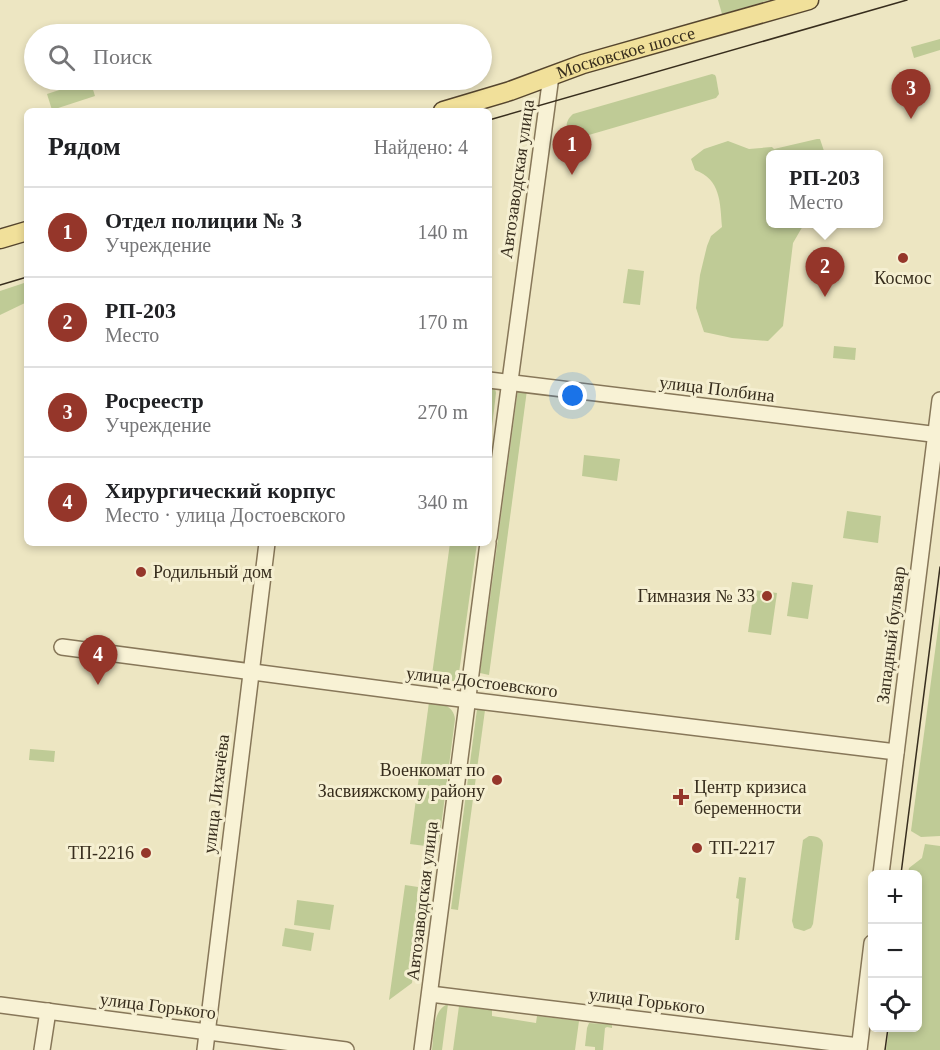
<!DOCTYPE html>
<html lang="ru">
<meta charset="utf-8">
<style>
:root{--surface:#fff;--page:#f2f2f2;--text:#202124;--muted:#757577;--line:#e0e0e0;--accent:#95362a}
body{margin:0;font-family:Georgia,serif;background:var(--page);color:var(--text)}
.controls{position:absolute;right:18px;bottom:18px;display:grid;overflow:hidden;border-radius:9px;box-shadow:0 3px 9px #0003}
.controls button{width:54px;height:54px;display:grid;place-items:center;padding:0;border:0;border-bottom:2px solid var(--line);background:var(--surface);color:var(--text);font:30px sans-serif}
.you{position:absolute;left:573px;top:396px;width:21px;height:21px;margin:-15px;border:4px solid #fff;border-radius:50%;background:#1a73e8;box-shadow:0 0 0 9px #1a73e833}
.badge{display:grid;place-items:center;width:39px;height:39px;border-radius:50%;background:var(--accent);color:#fff;font-size:20px;font-weight:700}
.pin{position:absolute;translate:-50% -50px;filter:drop-shadow(0 2px 3px #0008)}
.pin::after{content:'';position:absolute;top:32px;width:21px;height:18px;background:inherit;clip-path:polygon(0 0,100% 0,50% 100%)}
.popup{position:absolute;left:766px;top:150px;width:117px;height:78px;box-sizing:border-box;display:grid;place-content:center;border-radius:9px;background:var(--surface);filter:drop-shadow(0 2px 4px #0005);font-size:20px;white-space:nowrap;color:var(--muted)}
.popup b{font-size:22px;color:var(--text)}
.popup::after{content:'';position:absolute;left:50%;top:100%;margin-left:-12px;border:12px solid transparent;border-top-color:var(--surface)}
.list{margin:0;padding:0;list-style:none}
h2{display:flex;justify-content:space-between;align-items:center;height:78px;margin:0;padding:0 24px;font-size:26px}
h2 small{font-size:20px;font-weight:400;color:var(--muted)}
.list li{display:grid;grid-template-columns:39px 1fr auto;gap:18px;align-items:center;box-sizing:border-box;height:90px;padding:0 24px;border-top:2px solid var(--line)}
.list b{display:block;font-size:22px;white-space:nowrap}
.list p{margin:0;font-size:20px;white-space:nowrap;color:var(--muted)}
.list em{font-size:20px;font-style:normal;color:var(--muted)}
.icon{flex:none;width:33px;height:33px;fill:none;stroke:currentColor;stroke-width:2;stroke-linecap:round;stroke-linejoin:round}
.map{position:relative;flex:none;width:940px;height:1050px;overflow:hidden}
.search{position:absolute;background:var(--surface);box-shadow:0 3px 9px #0003;left:24px;top:24px;width:468px;height:66px;display:flex;align-items:center;gap:15px;box-sizing:border-box;padding:0 21px;border-radius:33px;color:var(--muted);font-size:22px}
.panel{position:absolute;background:var(--surface);box-shadow:0 3px 9px #0003;left:24px;top:108px;width:468px;height:438px;border-radius:9px}
.map>svg:first-child{display:block}
.green{fill:#bfcb96}
.lines{fill:none;stroke-linecap:round;stroke-linejoin:round}
.minor-casing{stroke:#877759;stroke-width:18}
.major-casing{stroke:#55452e;stroke-width:21}
.minor{stroke:#f8f2d5;stroke-width:15}
.major{stroke:#f1e09a;stroke-width:18}
.tram{stroke:#372d1d;stroke-width:1.5}
.poi-dot{fill:#95362a;stroke:#f5efd1;stroke-width:2}
.labels{text-anchor:middle;stroke-width:6;stroke-linejoin:round;paint-order:stroke}
.street-label{font-size:18px;fill:#372d1d;stroke:#f5efd1}
.poi-label{font-size:18px;fill:#372d1d;stroke:#f5efd1;text-anchor:start}
</style>
<div class="map">
<svg width="940" height="1050" viewBox="0 0 940 1050">
<rect width="100%" height="100%" fill="#ede6c2"/>
<!-- green -->
<g class="green">
<polygon points="718,0 770,0 722,14"/>
<polygon points="940,39 940,50 914,58 911,47"/>
<path d="M 712,74 L 715,75 L 716,77 L 719,94 L 716,98 L 575,139 L 570,139 C 566,128 564,122 573,114 Z"/>
<polygon points="90,80 95,96 52,110 47,94"/>
<path d="M 817,139 L 820,139 L 824,151 L 824,154 L 771,154 L 771,224 L 804,224 L 793,243 L 783,326 L 768,341 L 732,338 L 704,332 L 696,308 L 700,275 L 707,246 L 711,236 L 722,227 C 720,202 721,180 695,170 L 691,159 L 704,149 L 728,141 L 749,149 L 772,147 L 774,149 Z"/>
<polygon points="628,269 644,271 640,305 623,303"/>
<polygon points="27,282 27,302 0,315 0,291"/>
<polygon points="834,346 856,348 855,360 833,358"/>
<polygon points="489,383 495,388 496,393 489,452"/>
<polygon points="518,389 527,390 489,675 480,673"/>
<polygon points="584,455 620,459 617,481 582,476"/>
<polygon points="847,511 881,516 878,543 843,538"/>
<polygon points="450,543 477,543 459,673 456,673 455,681 431,682"/>
<polygon points="792,582 813,585 808,619 787,616"/>
<polygon points="754,590 777,593 771,635 748,632"/>
<polygon points="940,614 940,836 921,837 911,831"/>
<path d="M 429,702 C 441,703 453,705 455,719 L 439,842 L 433,847 L 410,844 Z"/>
<polygon points="477,709 485,710 458,910 451,909"/>
<polygon points="30,749 55,751 54,762 29,760"/>
<path d="M 809,836 C 815,836 823,837 823,845 L 813,924 L 811,928 L 804,931 L 794,928 L 792,921 L 803,840 Z"/>
<polygon points="925,844 940,846 940,1050 886,1050 889,1028 918,1028 918,874 908,874 909,868 922,858"/>
<polygon points="739,877 746,878 739,940 735,940 739,899 736,898"/>
<polygon points="405,885 418,887 417,896 431,898 423,958 415,957 412,983 389,1000"/>
<polygon points="297,900 334,905 330,930 294,925"/>
<polygon points="285,928 314,933 311,951 282,946"/>
<path d="M 448,1004 L 442,1050 L 432,1050 C 434,1035 432,1010 448,1004 Z"/>
<polygon points="459,1006 492,1010 492,1016 536,1023 537,1016 579,1021 575,1050 453,1050"/>
<path d="M 606,1020 C 609,1022 613,1023 612,1028 L 607,1027 L 605,1028 L 603,1050 L 595,1050 L 595,1047 L 585,1046 L 587,1028 L 589,1023 L 604,1024 Z"/>
</g>
<g class="lines">
<!-- minor casing -->
<g class="minor-casing">
<g id="minor">
<polyline points="489,380 940,435"/>
<polyline points="489,537 551,76"/>
<polyline points="62,647 428,695 896,752"/>
<polyline points="881,874 940,400"/>
<polyline points="430,994 859,1046"/>
<polyline points="0,1005 346,1050"/>
<polyline points="42,1050 48,1011"/>
<polyline points="205,1050 267,543"/>
<polyline points="422,1050 488,543"/>
<polyline points="859,1050 872,943"/>
</g>
</g>
<!-- major casing -->
<g class="major-casing">
<g id="major">
<path id="s1" d="M 443,111 L 510,91 L 583,64 L 809,0"/>
<polyline points="0,239 27,231"/>
</g>
</g>
<!-- minor -->
<use href="#minor" class="minor"/>
<!-- major -->
<use href="#major" class="major"/>
<!-- tram -->
<g class="tram">
<polyline points="489,120 907,0"/>
<polyline points="0,285 27,277"/>
<polyline points="901,874 940,567"/>
<polyline points="885,1050 888,1028"/>
</g>
</g>
<!-- markers -->
<g class="poi-dot">
<circle cx="903" cy="258" r="6"/>
<circle cx="141" cy="572" r="6"/>
<circle cx="767" cy="596" r="6"/>
<circle cx="497" cy="780" r="6"/>
<path d="M678 788h6v6h6v6h-6v6h-6v-6h-6v-6h6z"/>
<circle cx="697" cy="848" r="6"/>
<circle cx="146" cy="853" r="6"/>
</g>
<g class="labels">
<!-- street labels -->
<g class="street-label">
<text dy="6" stroke="none"><textPath href="#s1" startOffset="192">Московское шоссе</textPath></text>
<text transform="translate(517 179) rotate(-82)" y="6">Автозаводская улица</text>
<text transform="translate(717 389) rotate(7)" y="6">улица Полбина</text>
<text transform="translate(891 635) rotate(-83)" y="6">Западный бульвар</text>
<text transform="translate(482 682) rotate(7)" y="6">улица Достоевского</text>
<text transform="translate(216 794) rotate(-83)" y="6">улица Лихачёва</text>
<text transform="translate(422 901) rotate(-83)" y="6">Автозаводская улица</text>
<text transform="translate(647 1001) rotate(7)" y="6">улица Горького</text>
<text transform="translate(158 1006) rotate(7)" y="6">улица Горького</text>
</g>
<!-- poi labels -->
<g class="poi-label">
<text x="903" y="284" text-anchor="middle">Космос</text>
<text x="153" y="578">Родильный дом</text>
<text x="755" y="602" text-anchor="end">Гимназия № 33</text>
<text x="485" y="776" text-anchor="end">Военкомат по<tspan x="485" dy="21">Засвияжскому району</tspan></text>
<text x="694" y="793">Центр кризиса<tspan x="694" dy="21">беременности</tspan></text>
<text x="709" y="854">ТП-2217</text>
<text x="134" y="859" text-anchor="end">ТП-2216</text>
</g>
</g>
</svg>
<div class="controls">
<button>+</button>
<button>−</button>
<button><svg class="icon" aria-label="locate" viewBox="0 0 24 24"><circle cx="12" cy="12" r="6"/><path d="M12 2v4M12 18v4M2 12h4M18 12h4"/></svg></button>
</div>
<div class="you"></div>
<div class="pin badge" style="left:572px;top:175px">1</div>
<div class="pin badge" style="left:825px;top:297px">2</div>
<div class="popup"><b>РП-203</b>Место</div>
<div class="pin badge" style="left:911px;top:119px">3</div>
<div class="pin badge" style="left:98px;top:685px">4</div>
<div class="search"><svg class="icon" aria-label="search" viewBox="0 0 24 24"><circle cx="10" cy="10" r="6"/><path d="M15 15l6 6"/></svg>Поиск</div>
<section class="panel">
<h2>Рядом<small>Найдено: 4</small></h2>
<ul class="list">
<li><span class="badge">1</span><div><b>Отдел полиции № 3</b><p>Учреждение</p></div><em>140 m</em></li>
<li><span class="badge">2</span><div><b>РП-203</b><p>Место</p></div><em>170 m</em></li>
<li><span class="badge">3</span><div><b>Росреестр</b><p>Учреждение</p></div><em>270 m</em></li>
<li><span class="badge">4</span><div><b>Хирургический корпус</b><p>Место · улица Достоевского</p></div><em>340 m</em></li>
</ul>
</section>
</div>
